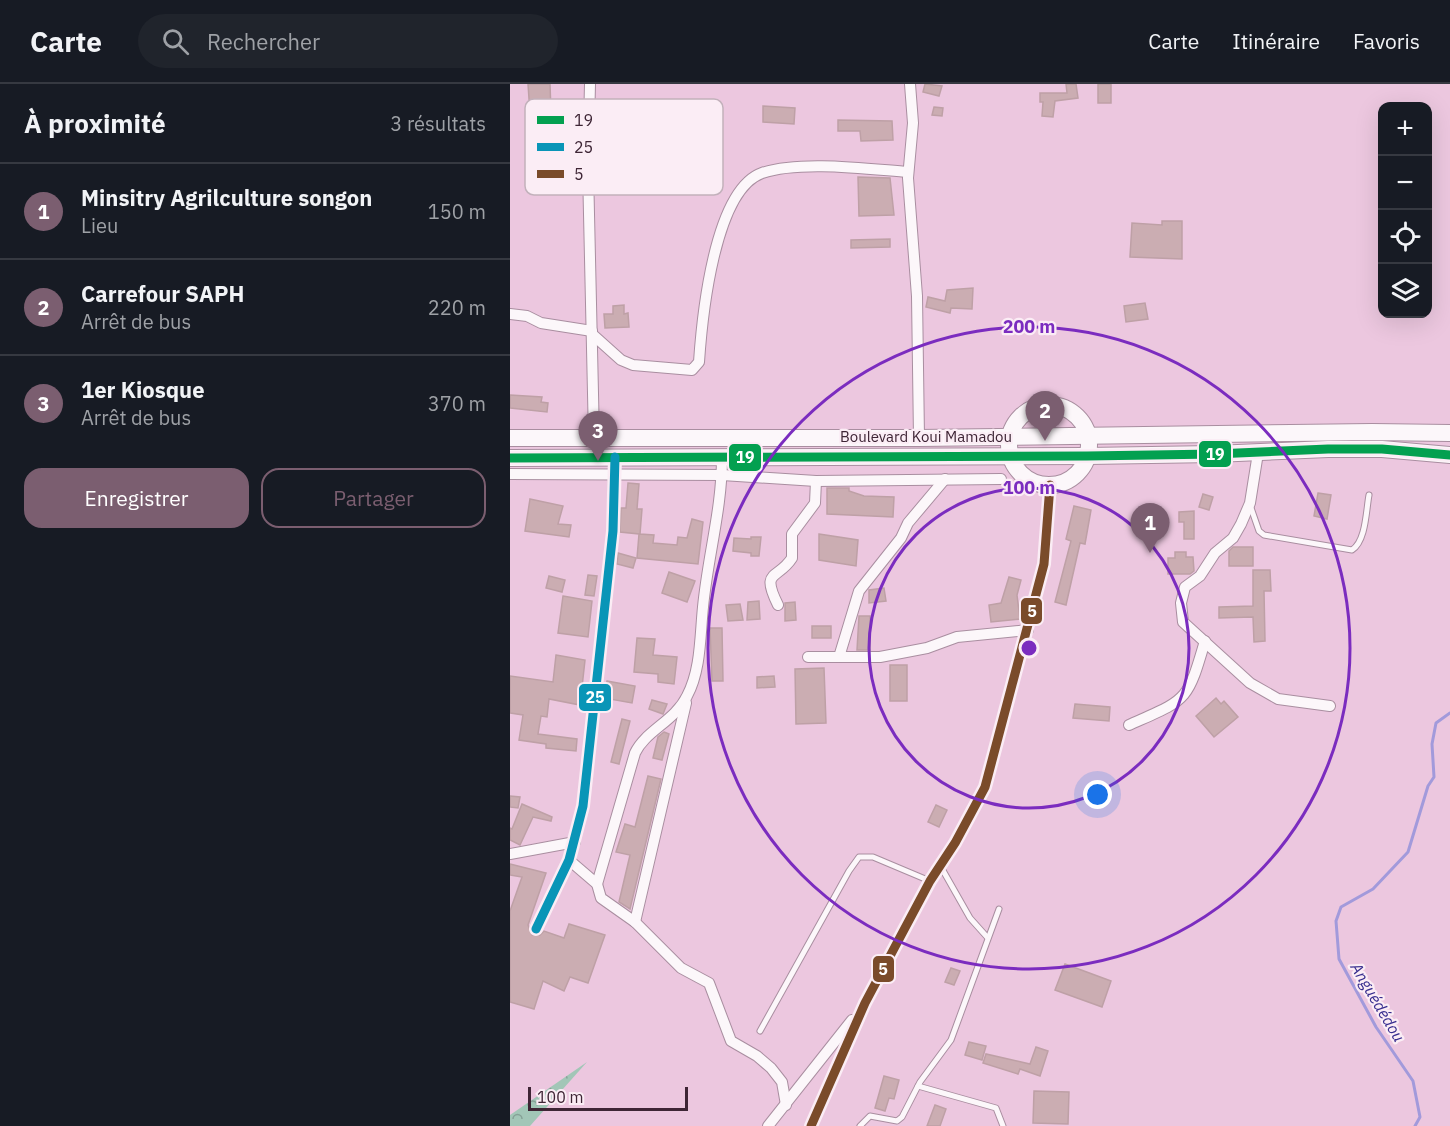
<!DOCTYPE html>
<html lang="fr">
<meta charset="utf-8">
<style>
:root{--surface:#171b24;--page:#20242c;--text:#f1f3f6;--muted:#9ea1a6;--line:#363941;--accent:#7b5e70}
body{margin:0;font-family:"IBM Plex Sans",sans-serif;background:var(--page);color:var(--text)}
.controls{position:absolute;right:18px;top:18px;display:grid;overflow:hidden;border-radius:12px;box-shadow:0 6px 24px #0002}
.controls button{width:54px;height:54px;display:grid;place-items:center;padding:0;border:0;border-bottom:2px solid var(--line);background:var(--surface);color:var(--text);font:30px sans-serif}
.scale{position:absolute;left:18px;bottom:15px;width:160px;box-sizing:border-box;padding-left:6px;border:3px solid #3e2535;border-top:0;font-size:16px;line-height:21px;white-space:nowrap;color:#3e2535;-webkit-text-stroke:4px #fbedf5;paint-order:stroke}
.you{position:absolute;left:588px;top:711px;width:21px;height:21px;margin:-15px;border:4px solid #fff;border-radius:50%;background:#1a73e8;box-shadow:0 0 0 9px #1a73e833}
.badge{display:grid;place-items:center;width:39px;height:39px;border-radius:50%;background:var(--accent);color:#fff;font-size:20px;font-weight:700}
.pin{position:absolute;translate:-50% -50px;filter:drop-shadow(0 2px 3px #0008)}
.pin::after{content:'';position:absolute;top:32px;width:21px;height:18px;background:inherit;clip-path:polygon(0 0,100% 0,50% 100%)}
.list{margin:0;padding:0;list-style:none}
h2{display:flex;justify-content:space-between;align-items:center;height:78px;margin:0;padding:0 24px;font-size:26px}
h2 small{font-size:20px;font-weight:400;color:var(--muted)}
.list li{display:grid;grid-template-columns:39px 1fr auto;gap:18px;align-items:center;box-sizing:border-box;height:96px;padding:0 24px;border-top:2px solid var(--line)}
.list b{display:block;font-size:22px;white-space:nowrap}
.list p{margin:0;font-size:20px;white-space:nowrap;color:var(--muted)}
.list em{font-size:20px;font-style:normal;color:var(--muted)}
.actions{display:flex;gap:12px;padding:18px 24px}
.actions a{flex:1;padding:14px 0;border:2px solid var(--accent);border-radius:18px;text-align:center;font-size:21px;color:var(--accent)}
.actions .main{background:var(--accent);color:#fff}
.icon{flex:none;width:33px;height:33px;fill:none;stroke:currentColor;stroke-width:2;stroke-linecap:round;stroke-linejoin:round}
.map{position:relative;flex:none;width:940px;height:1042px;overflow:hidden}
header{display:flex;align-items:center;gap:36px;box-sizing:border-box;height:84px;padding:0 30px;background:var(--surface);border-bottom:2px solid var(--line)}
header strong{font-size:28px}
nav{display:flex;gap:33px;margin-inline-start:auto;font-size:21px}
.search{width:420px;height:54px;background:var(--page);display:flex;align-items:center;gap:15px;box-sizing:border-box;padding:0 21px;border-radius:33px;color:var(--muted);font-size:22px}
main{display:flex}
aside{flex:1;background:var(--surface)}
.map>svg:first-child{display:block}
.forest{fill:url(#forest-crowns)}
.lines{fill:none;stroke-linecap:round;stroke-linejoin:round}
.stream{stroke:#a29adb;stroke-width:3}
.building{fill:#cbadb2;stroke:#bea0a6;stroke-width:1.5}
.lane-casing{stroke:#a98ea0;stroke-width:7}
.street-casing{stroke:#a98ea0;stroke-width:12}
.primary-casing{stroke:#a98ea0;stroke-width:18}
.lane{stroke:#fcf7fa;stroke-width:5}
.street{stroke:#fcf7fa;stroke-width:10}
.primary{stroke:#fcf7fa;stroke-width:16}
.bus-1-casing{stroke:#fbedf5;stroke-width:14}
.bus-2-casing{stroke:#fbedf5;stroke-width:14}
.bus-3-casing{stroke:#fbedf5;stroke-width:14}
.bus-1{stroke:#03a050;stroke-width:9}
.bus-2{stroke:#0995b7;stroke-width:9}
.bus-3{stroke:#7a4b2a;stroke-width:9}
.ring{fill:none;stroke:#7b2cbf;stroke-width:3}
.labels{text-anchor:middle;stroke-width:4.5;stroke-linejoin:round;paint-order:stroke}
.street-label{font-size:15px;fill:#3e2535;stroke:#fbedf5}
.water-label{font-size:16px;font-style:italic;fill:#382e8f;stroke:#fbedf5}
.key{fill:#fbedf5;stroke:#c2b1bb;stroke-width:1.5}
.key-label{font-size:16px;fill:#3e2535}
.centre{fill:#7b2cbf;stroke:#fbedf5;stroke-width:3}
.ring-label{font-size:18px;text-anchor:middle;font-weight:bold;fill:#7b2cbf;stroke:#fbedf5;stroke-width:4.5;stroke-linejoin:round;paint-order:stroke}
.line-badge{stroke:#fbedf5;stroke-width:2}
.badge-label{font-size:16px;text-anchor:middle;font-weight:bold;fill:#fff}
</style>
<header>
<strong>Carte</strong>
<div class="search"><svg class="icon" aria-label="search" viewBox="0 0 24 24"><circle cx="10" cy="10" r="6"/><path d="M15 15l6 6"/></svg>Rechercher</div>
<nav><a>Carte</a><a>Itinéraire</a><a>Favoris</a></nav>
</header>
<main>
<aside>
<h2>À proximité<small>3 résultats</small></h2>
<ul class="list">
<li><span class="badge">1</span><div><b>Minsitry Agrilculture songon</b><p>Lieu</p></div><em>150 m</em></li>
<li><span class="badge">2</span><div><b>Carrefour SAPH</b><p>Arrêt de bus</p></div><em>220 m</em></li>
<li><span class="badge">3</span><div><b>1er Kiosque</b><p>Arrêt de bus</p></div><em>370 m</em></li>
</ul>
<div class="actions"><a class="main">Enregistrer</a><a>Partager</a></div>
</aside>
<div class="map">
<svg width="940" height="1042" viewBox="0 0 940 1042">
<defs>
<pattern id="forest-crowns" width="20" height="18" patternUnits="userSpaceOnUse" patternTransform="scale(1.5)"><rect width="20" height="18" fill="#a2c6b7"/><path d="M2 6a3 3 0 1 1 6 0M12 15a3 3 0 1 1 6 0" fill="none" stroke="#85a196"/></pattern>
</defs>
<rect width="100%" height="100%" fill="#ecc7df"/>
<!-- forest -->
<polygon class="forest" points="77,978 20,1042 0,1042 0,1031"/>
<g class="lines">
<!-- stream -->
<polyline class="stream" points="905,1042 910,1033 903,997 866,943 829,875 826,837 831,823 863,805 898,768 918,702 924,693 922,660 926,639 940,629"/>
</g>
<!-- building -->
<g class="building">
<polygon points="18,0 40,0 41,28 20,29"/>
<polygon points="415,0 432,2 429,12 413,8"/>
<polygon points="556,0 566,0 568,14 545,17 543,33 532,32 533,18 530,18 530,9 557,9"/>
<rect x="588" y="0" width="13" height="19"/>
<polygon points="253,22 285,24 284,40 253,38"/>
<polygon points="424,23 433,24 432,32 422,31"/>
<polygon points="328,36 382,37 383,56 351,57 350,47 328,47"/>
<polygon points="348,93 380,94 384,131 349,132"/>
<polygon points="652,137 672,137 672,175 620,173 622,139 652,141"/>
<polygon points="380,155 380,163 341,164 341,156"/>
<polygon points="463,204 462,225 441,224 440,229 416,223 418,213 435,217 437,206"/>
<polygon points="635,219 638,235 616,238 614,222"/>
<polygon points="114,221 114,230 118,229 119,243 95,244 94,230 103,230 103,222"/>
<polygon points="0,311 32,313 31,318 38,319 37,328 0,324"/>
<polygon points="118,399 129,400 127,425 132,425 130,450 144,451 143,459 167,461 168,453 177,454 182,435 193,438 188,480 127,474 129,450 110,448 111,424 116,424"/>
<polygon points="317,404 339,404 339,407 354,412 384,413 383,433 317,430"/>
<polygon points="808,409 821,411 817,435 804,432"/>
<polygon points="693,410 703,413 699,426 689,423"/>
<polygon points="20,415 53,422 48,440 61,441 59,453 15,447"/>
<polygon points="564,422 581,426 575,460 570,459 556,521 545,518 561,457 556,455"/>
<polygon points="684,427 684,455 674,455 674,438 669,438 669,428"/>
<polygon points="309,450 348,456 346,482 309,476"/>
<polygon points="241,453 251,453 249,472 241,472 241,469 223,467 224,454 241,455"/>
<polygon points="723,463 743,463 743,482 719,482 719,467"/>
<polygon points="665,468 676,468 676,473 683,473 684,487 680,490 658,490 658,474 665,474"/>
<polygon points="108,469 126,474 123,484 107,480"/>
<polygon points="743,486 760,486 761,507 754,507 755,557 744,558 743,533 709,534 709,523 743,522"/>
<polygon points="159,488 185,497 177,518 152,509"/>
<polygon points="78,491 87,492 84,512 75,511"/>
<polygon points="39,492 55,496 52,508 36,504"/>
<polygon points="499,493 511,496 507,511 510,535 481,538 479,521 491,519"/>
<polygon points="374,504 376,517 359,519 359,506"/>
<polygon points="53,512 82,517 78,553 48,549"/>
<polygon points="249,517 250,535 237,536 238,518"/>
<polygon points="285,518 286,536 275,537 275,519"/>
<polygon points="230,520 233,536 218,537 216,521"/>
<polygon points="349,532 360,532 360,566 347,566"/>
<rect x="302" y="542" width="19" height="12"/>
<polygon points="200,544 212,544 213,597 202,597"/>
<polygon points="127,554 145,555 143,571 167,573 164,600 148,598 148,590 124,588"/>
<polygon points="46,571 75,576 70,621 39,615 37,633 31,632 28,650 67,655 66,667 36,664 36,660 9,656 13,631 0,629 0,592 43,598"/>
<rect x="380" y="581" width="17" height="36"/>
<polygon points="314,584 316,639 286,640 285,585"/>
<polygon points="264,592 265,603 247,604 247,593"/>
<polygon points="97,597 125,602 122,619 94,614"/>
<polygon points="706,614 711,620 714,617 728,633 704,653 686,632"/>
<polygon points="142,616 157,620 153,630 139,625"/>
<polygon points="565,620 600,623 599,637 563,634"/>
<polygon points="112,635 120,637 109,680 101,678"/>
<polygon points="154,648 159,650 152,676 143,674 148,653"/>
<polygon points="138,692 151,695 120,825 109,818 120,771 106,768 115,740 125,743"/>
<polygon points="0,712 10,713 8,724 0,723"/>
<polygon points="12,720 42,733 41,737 23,733 10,761 0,756 0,744 2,745"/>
<polygon points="426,721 437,726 429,743 418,738"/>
<polygon points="0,780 36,789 18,841 22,851 30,851 34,847 54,854 59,840 95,851 78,899 60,893 54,907 33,897 24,925 0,918 0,827 12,793 0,791"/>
<polygon points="555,880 601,897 592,923 545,906"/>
<polygon points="441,884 450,887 444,901 435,898"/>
<polygon points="459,958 476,962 472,976 455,971"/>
<polygon points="526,963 538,967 530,992 510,985 508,990 473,979 476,970 520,980"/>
<polygon points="374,992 389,996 384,1015 379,1014 375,1027 365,1024"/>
<polygon points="524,1007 559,1008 558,1040 523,1039"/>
<polygon points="425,1021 436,1025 430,1042 417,1042"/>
</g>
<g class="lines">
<!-- lane casing -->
<g class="lane-casing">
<g id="lane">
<path d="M 740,421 L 749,447 L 754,451 L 842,466 C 856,457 856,427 859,411"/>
<polyline points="431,783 460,834 477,853"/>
<polyline points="250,947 339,787 349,773 363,773 420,797"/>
<polyline points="408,1002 486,1024 493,1042"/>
<polyline points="350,1042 360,1032 387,1037 392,1033 410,998 441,956 489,825"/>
</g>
</g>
<!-- street casing -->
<g class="street-casing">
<g id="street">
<polyline points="80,0 78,85 84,354"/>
<polyline points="400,0 403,39 398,94 407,212 409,354"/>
<polyline points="0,230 17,232 31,239 82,247"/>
<path d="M 82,250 L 111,276 L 123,281 L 182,286 L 189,278 C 192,234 204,106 252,89 C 290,76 358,85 398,88"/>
<polyline points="748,369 740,419 731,440 723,454 705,469 690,492 675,503 671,519 673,538 740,599 768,615 820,622"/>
<polyline points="0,390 212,391 306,397 491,395"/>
<path d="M 268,521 C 250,485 268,496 282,474 L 282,450 L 305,419 L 306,397"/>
<polyline points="298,573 370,573 417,564 447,553 518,546"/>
<polyline points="329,573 349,507 391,454 398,439 435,395"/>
<path d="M 619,641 C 677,615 677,619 695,557"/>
<polyline points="0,770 65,758"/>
<polyline points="59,776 87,800 91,814 125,838 171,884 199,899 221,957 247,972 261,984 272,998 276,1021"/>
<path d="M 87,800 L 125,669 C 135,647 165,637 177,612 C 191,586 190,552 193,523 C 198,471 212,425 212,373"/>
<polyline points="125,838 176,619"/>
<polyline points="26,845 59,776 73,722 103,447 104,385"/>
<polyline points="258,1042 342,936"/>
<polyline points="301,1042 355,919 420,797 445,759 475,703 534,480 540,401"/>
</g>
</g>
<!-- primary casing -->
<g class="primary-casing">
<g id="primary">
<circle cx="539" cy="361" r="40"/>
<polyline points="0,354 409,354 862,348 940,349"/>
<polyline points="0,374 577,372 705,370 818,365 872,365 940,371"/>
</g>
</g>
<!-- lane -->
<use href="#lane" class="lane"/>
<!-- street -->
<use href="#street" class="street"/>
<!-- primary -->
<use href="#primary" class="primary"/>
<!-- bus-1 casing -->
<g class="bus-1-casing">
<polyline id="bus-1" points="0,374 577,372 705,370 818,365 872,365 940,371"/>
</g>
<!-- bus-2 casing -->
<g class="bus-2-casing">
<polyline id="bus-2" points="26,845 59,776 73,722 103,447 105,373"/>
</g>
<!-- bus-3 casing -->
<g class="bus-3-casing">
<polyline id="bus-3" points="301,1042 355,919 420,797 445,759 475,703 534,480 540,401"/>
</g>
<!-- bus-1 -->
<use href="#bus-1" class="bus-1"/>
<!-- bus-2 -->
<use href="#bus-2" class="bus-2"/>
<!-- bus-3 -->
<use href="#bus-3" class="bus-3"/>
</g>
<!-- distance rings -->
<g class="ring">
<circle cx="519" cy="564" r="160"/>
<circle cx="519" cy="564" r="321"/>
</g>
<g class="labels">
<!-- street labels -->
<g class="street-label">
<text x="416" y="358">Boulevard Koui Mamadou</text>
</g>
<!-- water labels -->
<g class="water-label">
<text transform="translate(868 918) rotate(59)" y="6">Anguédédou</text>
</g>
</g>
<!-- legend -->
<rect x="15" y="15" width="198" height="96" rx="9" class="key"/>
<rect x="27" y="32" width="27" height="8" fill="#03a050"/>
<rect x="27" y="59" width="27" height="8" fill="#0995b7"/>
<rect x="27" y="86" width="27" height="8" fill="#7a4b2a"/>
<g class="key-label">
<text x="64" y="42">19</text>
<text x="64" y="69">25</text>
<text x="64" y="96">5</text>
</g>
<circle cx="519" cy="564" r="9" class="centre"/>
<g class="ring-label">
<text x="519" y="249">200 m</text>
<text x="519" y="410">100 m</text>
</g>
<g class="line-badge">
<rect x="688" y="356" width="34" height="28" rx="6" fill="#03a050"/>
<rect x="218" y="359" width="34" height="29" rx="6" fill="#03a050"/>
<rect x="510" y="513" width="23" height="28" rx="6" fill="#7a4b2a"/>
<rect x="68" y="599" width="34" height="29" rx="6" fill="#0995b7"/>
<rect x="362" y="871" width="23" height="28" rx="6" fill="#7a4b2a"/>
</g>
<g class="badge-label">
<text x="705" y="376">19</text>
<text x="235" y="379">19</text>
<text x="522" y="533">5</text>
<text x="85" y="619">25</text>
<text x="373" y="891">5</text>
</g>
</svg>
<div class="controls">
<button>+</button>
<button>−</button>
<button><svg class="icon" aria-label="locate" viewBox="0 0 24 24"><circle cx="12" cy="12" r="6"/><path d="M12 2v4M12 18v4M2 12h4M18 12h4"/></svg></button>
<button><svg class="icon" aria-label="layers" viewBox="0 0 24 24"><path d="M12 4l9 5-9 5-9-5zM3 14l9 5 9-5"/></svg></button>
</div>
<div class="scale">100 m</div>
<div class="you"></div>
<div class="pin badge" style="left:640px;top:469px">1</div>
<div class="pin badge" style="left:535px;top:357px">2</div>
<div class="pin badge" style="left:88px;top:377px">3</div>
</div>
</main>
